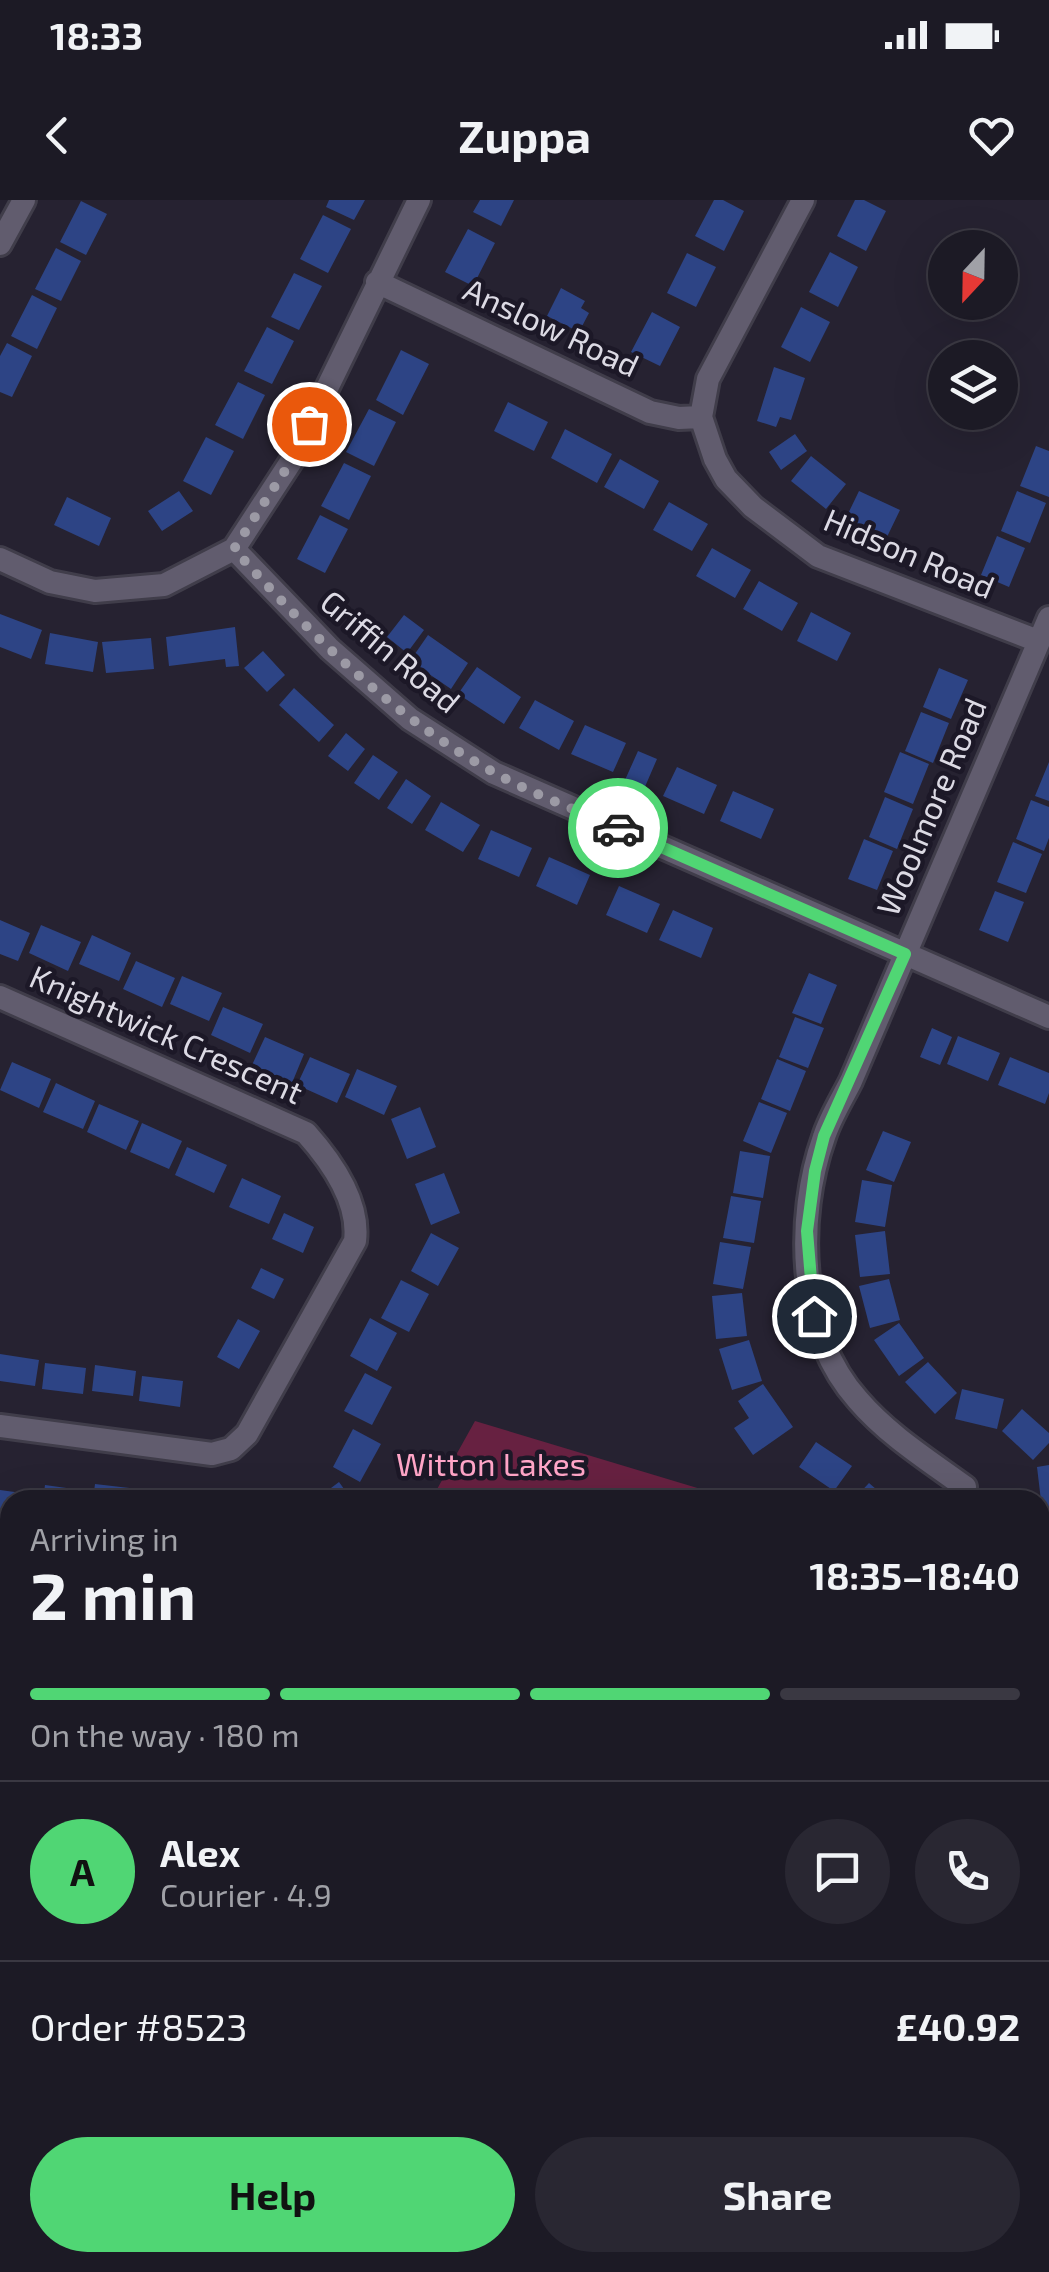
<!DOCTYPE html>
<html lang="en">
<head>
<meta charset="utf-8">
<style>
	body { margin:0; font-family:"Exo 2",sans-serif; background:#292732; color:#f1f3f6; height:100vh; display:flex; flex-direction:column; font-size:38px; white-space:nowrap }
	* { box-sizing:border-box; margin:0 }
	p { font-size:32px; color:#a0a1a7 }
	.icon { flex:none; width:55px; height:55px; fill:none; stroke:currentColor; stroke-width:2; stroke-linecap:round; stroke-linejoin:round }
	.map { position:relative; flex:1; overflow:hidden }
	.side { position:absolute; left:0px; top:1290px; width:1050px; height:782px; display:flex; flex-direction:column; background:#1c1a25; border-radius:30px 30px 0 0; box-shadow:0 10px 40px #0002,0 0 0 2px #3a3842 }
	.side>* { flex:none }
	.needle { width:65px; rotate:202deg }
	.controls { position:absolute; left:928px; top:30px; display:grid; gap:20px }
	.controls a { display:grid; place-items:center; width:90px; height:90px; border-radius:50%; background:#1c1a25; box-shadow:0 10px 40px #0002,0 0 0 2px #3a3842; font-size:50px }
	.pin { position:absolute; display:grid; place-items:center; width:85px; height:85px; color:#fff; margin:-42px; border:5px solid #fff; border-radius:50%; box-shadow:0 2px 10px #0007 }
	.courier { position:absolute; display:grid; place-items:center; width:100px; height:100px; margin:-50px; border:8px solid #50d674; border-radius:50%; background:#fff; color:#222; box-shadow:0 2px 12px #0007 }
	.head em { font-style:normal; font-weight:700 }
	.head div { display:flex; flex-direction:column-reverse }
	.head { display:flex; align-items:center; justify-content:space-between; height:170px; padding:0 30px }
	h1 { font-size:65px; font-weight:700; line-height:75px }
	.bar { display:grid; grid-template-columns:repeat(4,1fr); gap:15px 10px; align-content:center; height:120px; padding:0 30px }
	.bar i { height:12px; border-radius:8px; background:#3a3842 }
	.bar .selected { background:#50d674 }
	.bar p { grid-column:span 4 }
	.line { display:flex; align-items:center; gap:25px; padding:0 30px; border-top:2px solid #3a3842 }
	.line div { flex:1 }
	.round { display:grid; place-items:center; flex:none; width:105px; height:105px; border-radius:52px; background:#292732 }
	.cta { display:flex; gap:20px; margin-top:auto; padding:20px 30px }
	.cta a { flex:1; height:115px; border-radius:60px; background:#50d674; color:#111; font-size:40px; font-weight:700; line-height:115px; text-align:center }
	.cta a+a { background:#292732; color:#f1f3f6 }
	.status { display:flex; justify-content:space-between; align-items:center; height:70px; padding:0 50px; background:#1c1a25; direction:ltr }
	.status svg { height:28px; fill:currentColor }
	header { display:flex; justify-content:space-between; align-items:center; height:130px; padding:0 30px; background:#1c1a25; font-size:45px; font-weight:700 }
	.map>svg:first-child { display:block }
	.green { fill:#672141 }
	.water { fill:#1c4a65; stroke:#56758b; stroke-width:2.5 }
	.lines { fill:none; stroke-linecap:round; stroke-linejoin:round }
	.stream { stroke:#56758b; stroke-width:8 }
	.building { fill:#2d4485 }
	.street-casing { stroke:#403d4a; stroke-width:28 }
	.street { stroke:#615c6e; stroke-width:22 }
	.done { stroke:#9c9aa5; stroke-width:10; stroke-dasharray:0 18 }
	.route { stroke:#50d674; stroke-width:12 }
	.labels { text-anchor:middle; stroke-width:9; stroke-linejoin:round; paint-order:stroke }
	.street-label { font-size:32px; fill:#dcdae4; stroke:#1c1827 }
	.park-label { font-size:32px; fill:#ffa5c7; stroke:#1c1827 }
</style>
</head>
<body>
<div class="status"><b>18:33</b><svg viewBox="0 0 49 12"><path d="M0 12V9h3v3zM5 12V6h3v6zM10 12V3h3v9zM15 12V0h3v12zM26 1h20v11H26zM47 4h2v5h-2z"/></svg></div>
<header><svg class="icon" aria-label="back" viewBox="0 0 24 24"><path d="M15 5l-7 7 7 7"/></svg>Zuppa<svg class="icon" aria-label="heart" viewBox="0 0 24 24"><path d="M12 20l-8-8c-3-5 5-10 8-4 3-6 11-1 8 4z"/></svg></header>
<div class="map">
<svg width="1049" height="2072" viewBox="0 0 1049 2072">
	<rect width="100%" height="100%" fill="#262231"/>
	<path class="green" d="M475,1221L714,1293L727,1300H431Z
		M0,1460L10,1461V2062H1040V1489L1049,1488V2072H0Z"/>
	<path class="water" d="M1049,1622V1827L1040,1815V1625Z
		M1040,1877L1049,1888V2072H587L449,2063L1040,2062Z"/>
	<g class="lines">
		<path class="stream" d="M1040,1841L1049,1835
			M0,1850L10,1852"/>
	</g>
	<path class="building" d="M329,0H365L354,20L326,7Z
		M480,0H514L501,26L473,12Z
		M714,0H723L744,11L724,51L695,36Z
		M855,0H864L886,11L866,51L837,36Z
		M81,1L107,14L86,55L60,42Z
		M323,15L351,29L328,73L300,59Z
		M468,29L495,43L473,86L445,72Z
		M56,48L81,61L61,101L35,89Z
		M830,52L858,67L838,107L809,92Z
		M687,53L716,67L696,107L667,93Z
		M294,73L322,86L299,130L271,117Z
		M561,88L585,101L581,108L589,113L579,132L547,116Z
		M32,95L57,108L37,149L11,136Z
		M801,107L830,122L810,162L781,147Z
		M652,112L680,127L660,166L631,152Z
		M267,127L294,141L272,184L244,171Z
		M7,143L32,156L12,197L0,192V156Z
		M401,150L429,164L403,215L376,200Z
		M774,167L805,178L791,220L780,217L776,227L757,221Z
		M238,182L265,195L243,239L215,225Z
		M508,202L548,222L534,251L494,231Z
		M369,209L396,222L374,266L346,252Z
		M565,229L612,254L597,283L551,258Z
		M795,234L807,251L781,270L769,252Z
		M206,237L234,251L211,295L183,281Z
		M1036,246L1049,251V297L1020,286Z
		M811,256L846,284L826,309L791,281Z
		M620,259L659,281L644,309L604,287Z
		M344,263L371,276L349,320L321,306Z
		M179,291L193,311L162,331L148,311Z
		M859,291L900,310L886,339L845,320Z
		M1017,291L1046,303L1030,343L1001,331Z
		M67,297L111,318L99,346L54,325Z
		M669,302L708,324L692,351L653,330Z
		M320,315L348,329L325,373L297,359Z
		M997,336L1025,348L1009,387L981,375Z
		M712,348L751,370L735,398L696,376Z
		M759,381L798,403L782,431L743,409Z
		M811,412L851,433L837,461L797,441Z
		M0,414L42,430L31,459L0,447Z
		M404,415L424,430L407,453L387,437Z
		M235,427L239,466L226,467L225,459L169,466L166,437Z
		M50,433L98,442L93,472L45,464Z
		M428,435L468,463L451,489L410,461Z
		M151,438L154,469L106,473L102,442Z
		M263,451L285,475L267,492L244,468Z
		M477,467L521,497L504,524L458,494Z
		M939,468L968,480L951,519L923,507Z
		M294,488L334,525L319,542L279,505Z
		M535,500L574,521L559,550L519,528Z
		M921,512L949,523L933,563L905,551Z
		M585,525L626,543L613,572L571,554Z
		M346,533L365,549L348,571L328,556Z
		M638,551L657,559L644,589L625,580Z
		M900,552L929,564L913,604L884,592Z
		M373,555L398,572L379,600L354,583Z
		M1049,562V601L1035,596Z
		M677,567L717,585L704,614L663,596Z
		M406,579L431,596L412,624L387,608Z
		M733,591L774,609L761,639L720,621Z
		M885,597L913,609L897,649L869,637Z
		M1031,600L1049,607V638L1044,651L1016,639Z
		M441,602L480,625L463,652L425,630Z
		M491,630L532,648L519,677L478,659Z
		M864,639L893,651L877,690L848,679Z
		M1013,642L1042,654L1026,693L997,682Z
		M549,657L590,675L577,705L536,686Z
		M619,686L660,704L647,733L606,715Z
		M995,691L1024,702L1008,742L979,730Z
		M673,710L713,728L701,758L659,740Z
		M0,720L30,733L18,761L0,754Z
		M41,725L81,742L68,771L29,753Z
		M92,735L131,753L119,781L79,764Z
		M136,761L175,778L162,807L123,789Z
		M809,773L837,785L821,824L792,813Z
		M182,776L222,793L209,821L170,804Z
		M223,807L263,824L250,853L211,835Z
		M795,817L824,828L808,868L779,857Z
		M932,828L952,837L940,865L920,857Z
		M958,836L1000,853L988,881L947,864Z
		M265,837L304,854L292,883L252,865Z
		M310,857L350,874L337,903L297,885Z
		M1010,857L1049,873V893L1045,904L998,885Z
		M777,859L806,871L790,911L761,899Z
		M12,862L51,879L39,908L0,890Z
		M357,869L397,886L384,915L345,897Z
		M56,883L95,901L83,929L43,912Z
		M759,902L787,913L771,953L743,941Z
		M99,904L139,921L126,950L87,932Z
		M420,907L436,947L407,959L391,919Z
		M142,923L182,941L169,969L130,952Z
		M883,931L911,942L894,982L866,970Z
		M187,947L227,965L214,993L175,975Z
		M740,951L770,956L763,998L733,993Z
		M444,973L460,1013L431,1025L415,984Z
		M242,978L281,996L269,1024L229,1007Z
		M862,980L892,985L885,1027L855,1022Z
		M731,996L761,1001L754,1043L723,1038Z
		M284,1013L314,1027L303,1053L272,1039Z
		M885,1031L890,1074L860,1077L855,1035Z
		M431,1033L459,1048L438,1086L411,1071Z
		M720,1042L751,1047L743,1089L713,1084Z
		M261,1068L284,1079L274,1099L251,1088Z
		M889,1079L900,1120L870,1128L859,1086Z
		M401,1080L429,1094L409,1132L381,1118Z
		M742,1093L747,1136L716,1139L712,1096Z
		M370,1118L397,1133L377,1171L350,1156Z
		M238,1119L260,1131L239,1169L217,1157Z
		M899,1123L924,1158L899,1176L874,1140Z
		M749,1140L762,1181L732,1190L719,1149Z
		M0,1154L39,1160L35,1186L0,1181Z
		M928,1162L957,1193L935,1214L905,1182Z
		M45,1163L86,1168L83,1194L42,1189Z
		M95,1165L136,1171L133,1196L92,1191Z
		M365,1173L392,1187L372,1225L344,1211Z
		M142,1176L183,1181L180,1207L139,1201Z
		M763,1184L793,1227L753,1255L734,1228L749,1218L738,1201Z
		M962,1189L1004,1199L997,1229L955,1219Z
		M1022,1209L1049,1233V1243L1033,1260L1002,1231Z
		M353,1229L381,1244L360,1282L333,1267Z
		M816,1242L852,1266L834,1291L799,1267Z
		M1049,1265V1308L1042,1309L1037,1267Z
		M339,1282L352,1300H315Z
		M869,1283L884,1296L888,1300H853Z
		M95,1284L138,1289L137,1300H93Z
		M45,1285L88,1291L87,1300H43Z
		M145,1289L188,1295V1300H144Z
		M0,1290L37,1295V1300H10V1320L0,1319Z"/>
	<g class="lines">
		<defs>
			<path id="street" d="M803,0L708,179L701,217L715,259L726,279L753,307L818,356L1038,441
				M0,44L24,0
				M377,82L650,212L679,218L701,217
				M234,349L330,449L410,519L494,573L1049,817
				M0,359L50,382L95,391L164,385L234,349L292,260L419,0
				M0,797L306,933C331,961 360,1001 355,1041L247,1234L231,1249L212,1254L0,1226
				M965,1287C928,1260 888,1235 858,1200C798,1133 795,1018 824,937C830,918 842,899 851,881L1049,418"/>
		</defs>
		<use href="#street" class="street-casing"/>
		<use href="#street" class="street"/>
	</g>
	<g class="lines">
		<path class="done" d="M309,224L292,260L234,349C310,434 393,517 493,572C532,594 577,610 618,628"/>
		<path class="route" d="M618,628L905,754L824,936L815,971L807,1031L814,1116"/>
	</g>
	<g class="labels">
		<g class="street-label">
			<text transform="translate(551 128) rotate(25)" y="11">Anslow Road</text>
			<text transform="translate(909 354) rotate(23)" y="11">Hidson Road</text>
			<text transform="translate(390 452) rotate(40)" y="11">Griffin Road</text>
			<text transform="translate(932 607) rotate(-67)" y="11">Woolmore Road</text>
			<text transform="translate(166 835) rotate(24)" y="11">Knightwick Crescent</text>
		</g>
		<g class="park-label">
			<text x="491" y="1276">Witton Lakes</text>
		</g>
	</g>
</svg>
<div class="controls">
<a><svg class="needle" viewBox="-14 -14 28 28"><path d="M0-13l5 13h-10z" fill="#e53935"/><path d="M0 13l5-13h-10z" fill="#a0a1a7"/></svg></a>
<a><svg class="icon" aria-label="layers" viewBox="0 0 24 24"><path d="M12 4l9 5-9 5-9-5zM3 14l9 5 9-5"/></svg></a>
</div>
<div class="pin" style="left:309px;top:224px;background:#ea580c"><svg class="icon" aria-label="bag" viewBox="0 0 24 24"><path d="M5 8h14l-1 12H6zM9 8a3 3 0 0 1 6 0"/></svg></div>
<div class="pin" style="left:814px;top:1116px;background:#1f2937"><svg class="icon" aria-label="home" viewBox="0 0 24 24"><path d="M3 11l9-7 9 7M6 9v11h12V9"/></svg></div>
<div class="courier" style="left:618px;top:628px"><svg class="icon" aria-label="car" viewBox="0 0 24 24"><path d="M5 17H2v-5l4-1 3-4h7l3 4 3 1v5h-3M9 17h6M6 11h13"/><circle cx="7" cy="17" r="2"/><circle cx="17" cy="17" r="2"/></svg></div>
<section class="side">
<div class="head"><div><h1>2 min</h1><p>Arriving in</p></div><em>18:35–18:40</em></div>
<div class="bar"><i class="selected"></i><i class="selected"></i><i class="selected"></i><i></i><p>On the way · 180 m</p></div>
<div class="line" style="height:180px"><b class="round" style="background:#50d674;color:#111">A</b><div><b>Alex</b><p>Courier · 4.9</p></div><a class="round"><svg class="icon" aria-label="chat" viewBox="0 0 24 24"><path d="M4 5h16v11H9l-5 4z"/></svg></a><a class="round"><svg class="icon" aria-label="phone" viewBox="0 0 24 24"><path d="M5 4h4l2 5-3 2q2 4 5 5l2-3 5 2v4C11 20 4 13 5 4z"/></svg></a></div>
<div class="line" style="height:130px"><div>Order #8523</div><b>£40.92</b></div>
<div class="cta"><a>Help</a><a>Share</a></div>
</section>
</div>
</body>
</html>
